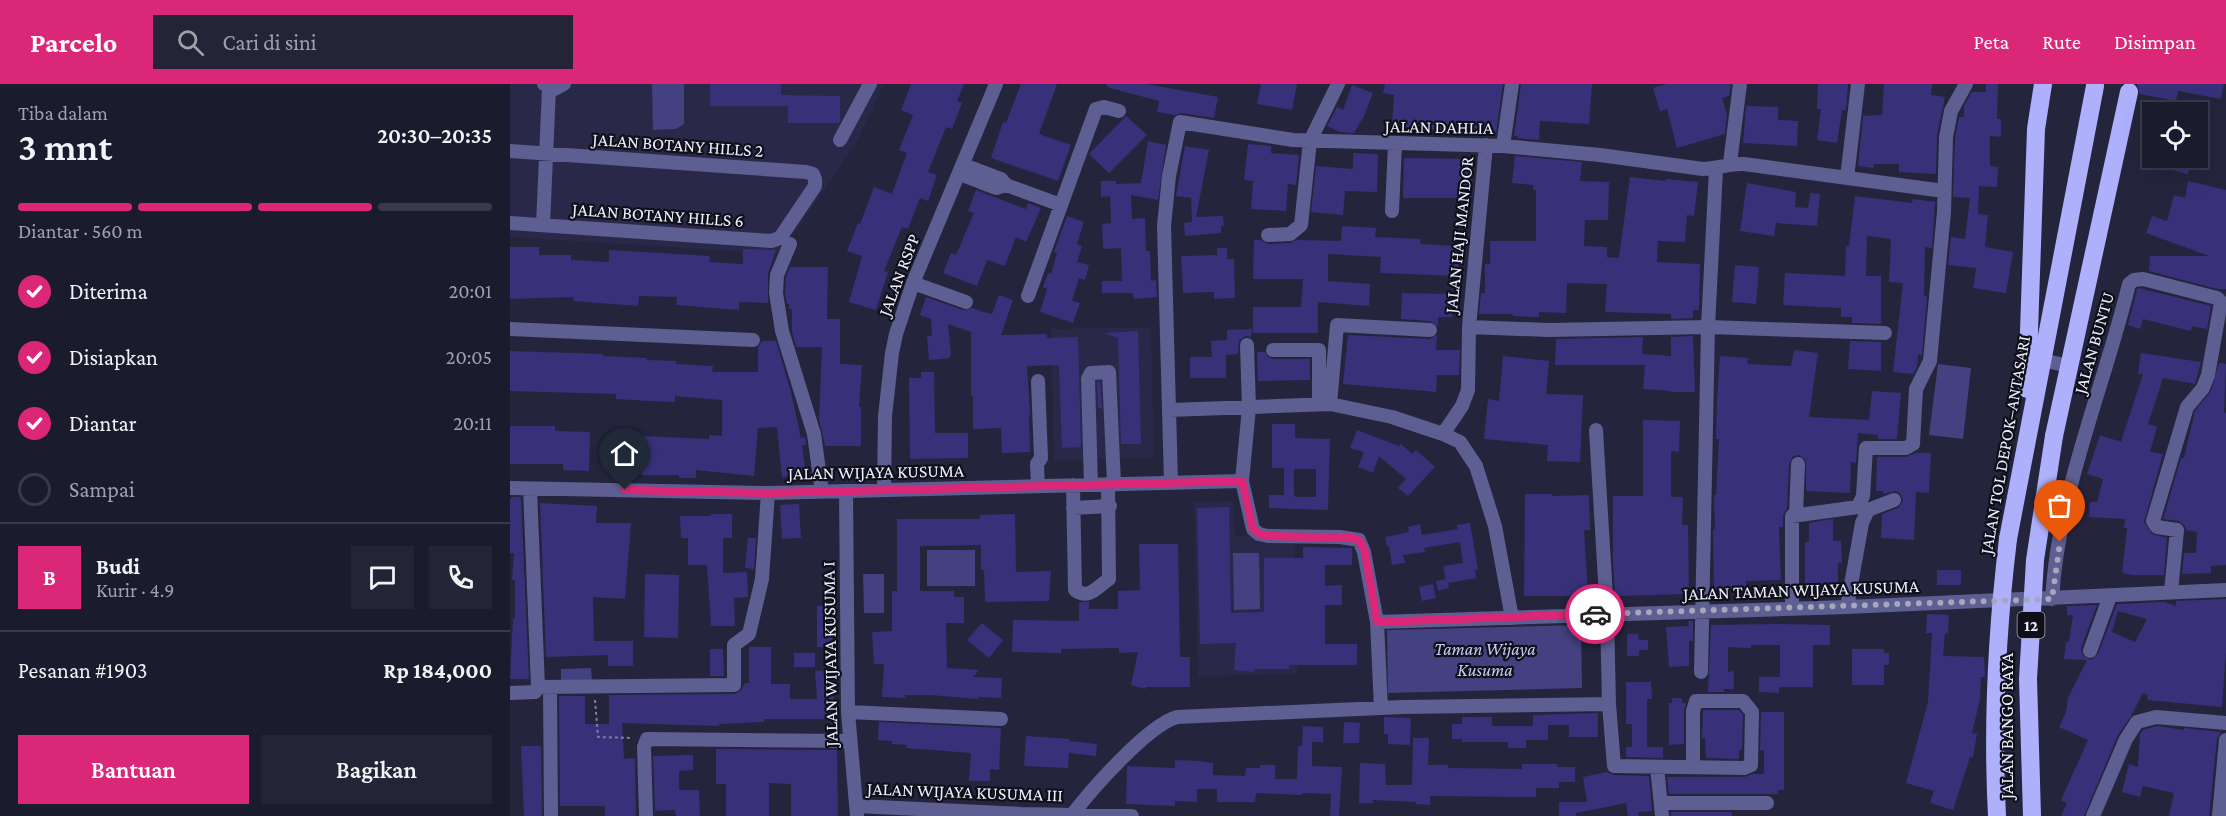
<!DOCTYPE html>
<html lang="id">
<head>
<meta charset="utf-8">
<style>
	body { margin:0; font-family:"Crimson Pro",serif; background:#242436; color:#f1f3f6; height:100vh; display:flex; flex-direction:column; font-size:22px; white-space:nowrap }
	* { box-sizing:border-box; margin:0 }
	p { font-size:20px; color:#a0a1aa }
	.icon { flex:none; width:33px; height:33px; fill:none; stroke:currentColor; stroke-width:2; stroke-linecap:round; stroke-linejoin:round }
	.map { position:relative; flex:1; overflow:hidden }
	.panel { display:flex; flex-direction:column; background:#1b1b2e; width:510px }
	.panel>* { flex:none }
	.tools { position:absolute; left:1632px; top:18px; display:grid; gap:12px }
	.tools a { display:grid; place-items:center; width:66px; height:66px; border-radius:0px; background:#1b1b2e; box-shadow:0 6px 24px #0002,0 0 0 2px #39394a; font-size:30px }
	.pin { position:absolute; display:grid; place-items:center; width:51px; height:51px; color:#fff; margin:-62px -26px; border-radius:50% 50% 50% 0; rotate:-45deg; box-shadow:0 0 6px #0007 }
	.pin .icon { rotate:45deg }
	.courier { position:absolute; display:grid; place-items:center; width:60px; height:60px; margin:-30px; border:4px solid #db2777; border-radius:50%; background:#fff; color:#222; box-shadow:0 2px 8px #0007 }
	.summary em { font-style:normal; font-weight:600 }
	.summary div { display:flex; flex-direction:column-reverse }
	.summary { display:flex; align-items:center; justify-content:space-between; height:102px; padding:0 18px }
	h1 { font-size:39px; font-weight:600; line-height:45px }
	.bar { display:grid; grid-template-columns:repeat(4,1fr); gap:9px 6px; align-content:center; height:72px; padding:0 18px }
	.bar i { height:8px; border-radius:4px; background:#39394a }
	.bar .on { background:#db2777 }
	.bar p { grid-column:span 4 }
	.line { display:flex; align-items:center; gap:15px; padding:0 18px; border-top:2px solid #39394a }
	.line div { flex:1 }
	.round { display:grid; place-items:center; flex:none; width:63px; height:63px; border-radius:0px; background:#242436 }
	ol { padding:0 18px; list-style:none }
	li { display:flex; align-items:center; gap:18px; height:66px }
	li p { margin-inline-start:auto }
	li .icon { padding:6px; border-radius:50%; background:#db2777; color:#fff; stroke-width:4 }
	li:last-child { color:#a0a1aa }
	li i { width:33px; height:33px; border:3px solid #39394a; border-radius:50% }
	.primary-button { display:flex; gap:12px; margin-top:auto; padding:12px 18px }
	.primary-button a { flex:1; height:69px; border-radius:0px; background:#db2777; color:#fff; font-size:24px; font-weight:600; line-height:69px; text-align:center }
	.primary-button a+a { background:#242436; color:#f1f3f6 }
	header { display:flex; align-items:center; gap:36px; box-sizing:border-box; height:84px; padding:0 30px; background:#db2777; color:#fff }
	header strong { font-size:28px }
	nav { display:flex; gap:33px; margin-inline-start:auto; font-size:21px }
	.search { width:420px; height:54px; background:#242436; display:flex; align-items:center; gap:15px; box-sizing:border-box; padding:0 21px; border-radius:0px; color:#a0a1aa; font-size:22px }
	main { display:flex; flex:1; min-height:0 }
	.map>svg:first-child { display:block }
	.built { fill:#292848 }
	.green { fill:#43417f }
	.building { fill:#38317a; fill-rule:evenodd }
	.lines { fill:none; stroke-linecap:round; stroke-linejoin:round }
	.path { stroke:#7f8095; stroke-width:2; stroke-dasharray:3 3; stroke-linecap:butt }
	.minor { stroke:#5d5e91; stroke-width:14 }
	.highway { stroke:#aeb0fc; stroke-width:18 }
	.highway-bridge { stroke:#aeb0fc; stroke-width:18 }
	.done { stroke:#a7a7bb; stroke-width:6; stroke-dasharray:0 10.8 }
	.route { stroke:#db2777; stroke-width:8 }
	.labels { text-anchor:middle; stroke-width:4.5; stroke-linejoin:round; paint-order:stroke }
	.shield { fill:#0f0f1a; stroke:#aaabba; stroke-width:1.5 }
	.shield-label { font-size:16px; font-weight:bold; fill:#edeeff }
	.street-label { font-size:18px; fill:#edeeff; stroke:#0f0f1a }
	.park-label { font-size:18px; font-style:italic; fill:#c9cbf7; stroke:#0f0f1a }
</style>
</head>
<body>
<header>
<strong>Parcelo</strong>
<div class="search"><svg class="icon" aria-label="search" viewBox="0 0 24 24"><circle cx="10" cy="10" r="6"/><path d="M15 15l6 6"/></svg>Cari di sini</div>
<nav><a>Peta</a><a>Rute</a><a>Disimpan</a></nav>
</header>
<main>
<section class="panel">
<div class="summary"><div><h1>3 mnt</h1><p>Tiba dalam</p></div><em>20:30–20:35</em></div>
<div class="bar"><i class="on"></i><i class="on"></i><i class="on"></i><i></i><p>Diantar · 560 m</p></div>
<ol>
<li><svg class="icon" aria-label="check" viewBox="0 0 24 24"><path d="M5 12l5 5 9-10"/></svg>Diterima<p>20:01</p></li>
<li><svg class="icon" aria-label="check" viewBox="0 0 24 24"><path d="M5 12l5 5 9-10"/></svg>Disiapkan<p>20:05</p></li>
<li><svg class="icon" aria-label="check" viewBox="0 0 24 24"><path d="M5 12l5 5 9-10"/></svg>Diantar<p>20:11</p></li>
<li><i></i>Sampai</li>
</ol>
<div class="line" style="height:108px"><b class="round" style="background:#db2777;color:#fff">B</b><div><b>Budi</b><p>Kurir · 4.9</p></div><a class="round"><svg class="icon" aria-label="chat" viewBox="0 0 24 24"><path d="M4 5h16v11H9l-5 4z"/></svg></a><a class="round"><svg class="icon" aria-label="phone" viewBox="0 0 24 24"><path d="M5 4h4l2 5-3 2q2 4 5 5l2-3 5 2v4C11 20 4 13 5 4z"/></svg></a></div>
<div class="line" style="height:78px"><div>Pesanan #1903</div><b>Rp 184,000</b></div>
<div class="primary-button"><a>Bantuan</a><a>Bagikan</a></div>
</section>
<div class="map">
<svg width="1716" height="732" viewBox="0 0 1716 732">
	<rect width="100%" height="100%" fill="#24243d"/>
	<path class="built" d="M0,0H374L346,60L284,149L272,170L0,153Z
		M641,243L644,374L544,376L541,245Z
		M723,417L725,452L784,451L787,590L688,592L684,418Z"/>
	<path class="green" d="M142,0H174V40L166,45L143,46Z
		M1428,280L1461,284L1453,355L1419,351Z
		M417,466H465V502H417Z
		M723,469H749L750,525L724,526Z
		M353,490H374V529H354Z
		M1071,541L1072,604L878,609L877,546Z
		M81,584L82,598L51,599V585Z"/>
	<path class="building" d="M200,0H271V11L330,12V37L329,39H278V22H200Z
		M401,0H454L447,17L452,19L442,45L436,43L418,88L427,91L418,117L410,114L398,145L392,143L374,187L378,188L366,226L339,218L352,172L337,167L348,139L350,140L364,103L382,110L397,69L389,66L403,31L391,26Z
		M511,0H547L529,50L561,61L548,97L481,74L493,38L496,39Z
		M597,0H636L708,13L704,34L671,29L664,31L647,28L649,17L597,3Z
		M751,0H787L782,26L747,20Z
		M875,0H993L986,50H976V47L953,45V48L882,42L884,11L873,9Z
		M1011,0H1082L1079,40L1030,37L1029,56L1007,54V52H1004Z
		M1157,0H1221L1219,12L1212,14L1217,31L1215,50L1167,64L1157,25L1150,27L1143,4Z
		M1308,0H1338L1336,26H1332L1327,59L1307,56L1311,25H1307Z
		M1374,0H1422L1421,11L1435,13L1427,51L1426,90L1389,88V80H1364L1363,84L1348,82L1353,32L1372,31Z
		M1476,0H1488L1487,35H1491V53L1480,52V82L1488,83L1487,103L1469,102L1468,130L1478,131L1475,163L1503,168L1496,209L1463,204L1466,184L1438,181L1441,153L1455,155L1460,114L1443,113L1445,54L1449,33H1454V22L1462,8H1476Z
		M1627,0H1714L1711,15L1668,7L1666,17L1630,10Z
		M842,1L863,9L854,32L844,49L830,48L817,42L827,23L833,26Z
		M1236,22L1268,23V36L1288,37L1287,62L1233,59Z
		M616,32L637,51L599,89L579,70Z
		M638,57L656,61L648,116L621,111L622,135L635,134L636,167H640L641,197L646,196L647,213L624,215L623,209H592V197H612L611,164L593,165L592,140L601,139L600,112L591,113V97H606V100L631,99Z
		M738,60L761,62V69L789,71L786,101L778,100L776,127L741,125L743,97L734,96Z
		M675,62L699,66L686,133L713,132L714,142H711V149L675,152L674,139L682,138L681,114L666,112Z
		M843,69L868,70L867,108L835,107L833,131L801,128L806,82L843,85Z
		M1005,72L1072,78L1070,97L1099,98L1098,136H1075L1074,162L1097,163V173L1109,174L1120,93L1155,97L1156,95L1188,98L1184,132L1177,131L1175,158L1148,157L1147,178L1190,180L1189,226H1183V234L1161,235V230L1095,228L1097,200L1057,199L1056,229L1029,228V233L1003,232V230H969L971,209H975V180H980V157H1026V106H1023V101L1002,99Z
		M894,74L962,75L961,114H893Z
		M1664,74H1681L1678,90L1662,86Z
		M1678,97L1716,106V205H1707L1639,187L1640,172H1699L1636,149L1642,132L1657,137L1664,111L1675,114Z
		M1237,99L1286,108L1285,123L1298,124L1300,109L1310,110L1307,142L1266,139L1264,152L1230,147Z
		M466,106L516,125L518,119L531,124L516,158L506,153L495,182L477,176L467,202L433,189L441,169L446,171L464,129L458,127Z
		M1345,112L1402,119L1403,115L1425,118L1422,164L1415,163L1414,212H1417L1412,271H1408L1407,283L1403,290L1383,288L1393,199L1379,198L1381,155L1357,152L1356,192H1371V240L1342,239V233H1331V224L1273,221L1275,189L1335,192L1336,162H1339Z
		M557,132L574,138L567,160L572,162L567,178L579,181L575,196L569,194L562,217L570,219L563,239L530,228L537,205L533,203L538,189L541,190L547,169L544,168Z
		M832,142L866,144L865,153L911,155L910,160L950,162L948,192L870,189L871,173L818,170V197L860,200L859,222L808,218V249H743V223H791L793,195H743L744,156H750L758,160L780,159L786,156L831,157Z
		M0,163H29V171H61V176L99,178V166L200,172L199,178L233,180V165L266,166L258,190V219L229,218V226L166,221L167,213L129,212L128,222L63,217L64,213L0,215Z
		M707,164H717V175H724L725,214L704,215V208L673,209L671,172L707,171Z
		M1225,181L1249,183L1246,220L1222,218Z
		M280,183H318L317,235H330V280L352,281L349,323H351V362H315L309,335L312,263H286L282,248V225H279V220H277L275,209L276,193Z
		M1629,204L1701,222L1697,245L1682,242L1681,247L1633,235L1630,245L1618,241L1627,205Z
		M892,209L942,210V233H928V242L920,237L891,235Z
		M489,211L503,216L491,251L537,250V254L568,253L571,363L552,364L549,281L517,282L520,330L519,331L520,368L492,369L491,344L463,345V312H461V248L438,240L441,270L439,274L419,276L417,252H422L421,235L410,231L416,213L453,226L462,224L480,230H482Z
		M742,245L741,253L736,252L729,256L728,270L716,271V294H680V273H702L701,257L717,256V246Z
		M628,247L631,360H611L608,254L594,249Z
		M838,251L920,255L927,251L926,266H950L949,291H927L926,308L833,300Z
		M1183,252L1185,308H1161V307L1133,305L1135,281H1045L1046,255L1133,253L1132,270L1161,272V253Z
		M252,257H266L281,308L291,354L295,353L296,361H292L296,390L272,393L267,343L248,344L244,392L186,386V394H169V391H132V388L107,387L109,351L199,355V351L212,352V316L165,312V318L139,317L106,315V310L0,307V267L93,270V272L137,274L136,276L166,277V280L203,282L202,288H248V263Z
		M1340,257L1371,258V287L1338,285Z
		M1284,266L1308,269L1299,333L1359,336L1362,307L1391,309L1387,355H1368V351L1348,349L1346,379L1341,378L1340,409L1296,407V376L1289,371L1283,372L1279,380L1277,425L1273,431V443H1269L1271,496L1236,497V506L1204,507L1203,446L1205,445L1204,411H1206L1209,355H1206L1207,316L1210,272L1238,274L1237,280L1281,282Z
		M747,268H755L758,273L763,275H800V296L748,297Z
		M1631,269L1691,278L1685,300L1653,294L1638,340L1647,343L1640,368L1653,370L1634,438L1642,450L1657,454L1654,491H1622L1612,489L1617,444H1614L1615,435L1579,433L1580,418H1587L1593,395L1577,390L1590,351L1611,358L1633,290H1628Z
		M993,272L1039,277L1036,310L1073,311L1070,378L1037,377L1038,361L974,355L978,315L989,317Z
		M1709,279L1716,280L1714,329H1716V481L1701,482V489L1672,490L1674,469H1686L1687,448L1676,446L1675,442L1669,437L1653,435L1671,374H1674L1685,327L1701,307Z
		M411,288H424L425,349H458V374L400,375L399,294H411Z
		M590,297L592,324H588L587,298Z
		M1133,336L1170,337L1169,368L1161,367V413H1173L1172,441H1178L1179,510L1105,512L1103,476V412H1133Z
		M762,340H785V354L820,355L818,426L759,424V411H774V384H762ZM784,385H806V413H786L784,411Z
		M0,342H45V347L80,348L79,387L53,386V380H0Z
		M847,346L889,362L891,360L902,370L906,366L925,383L898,412L888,404L896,395L869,372L863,389L848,383L854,368L840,364Z
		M1406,369H1421L1419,409L1406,408L1404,456L1371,454L1372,430L1388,424L1393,417L1390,409L1386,407L1373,410L1374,407H1366L1367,373H1396Z
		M1015,410H1042V412L1079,411L1080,446H1074L1078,512H1014Z
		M3,413H11L19,595H0L3,534H5V496H2L4,469H0V415Z
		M30,419L87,422L86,439H121L115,515L83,513L84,557H123V582H98V571L36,573Z
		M289,420L291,454L272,455L270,421Z
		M719,423L721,529L754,528V474H793V463L842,464V481H815V502L832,501V521H815V560H847V581H779V585H744V588L724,586L726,559L690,560L687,424Z
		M201,430H222V454H213V489L237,488L238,513L224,514L225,542H201L197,481H178V454H171L170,432H201Z
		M505,430L506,488L541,487L539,517L475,518L474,486H471V461L410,462V507H444V513H454V539H436L437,584L469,586L463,593L492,594L491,614L468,613V615L420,611H395V614L372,613L374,580H364L362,548L382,547V507H387V435H470V431Z
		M1323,435V457H1331L1332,479H1328V506L1295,507V458H1299V439Z
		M960,439L968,486H965L966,494L938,499L939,504L928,507L926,497L936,495L933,482L953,479L950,458L914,464L915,468L893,471L895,479L882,481L879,462H877L875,453L899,448L898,443L910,440L912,451L948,445L947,441Z
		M238,454H246L244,485L235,484Z
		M629,460H668L670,573H680V603H636L635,605L621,601L628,568L609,569V564L551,565V569L502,568L503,536L569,537V518H579V525H608V507L630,506Z
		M1427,486H1451V501H1427Z
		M135,490L169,491L168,554L134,553Z
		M923,500L926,514L912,517L909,503Z
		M1716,515V568L1712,623L1637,616L1638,611L1633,609L1621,632L1608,651L1574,732H1551L1557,719L1551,716L1578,656L1549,643L1556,628L1558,614L1577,576L1554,575L1556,558H1559L1563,531H1557V522L1587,521L1571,564L1573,572L1581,576L1588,570L1607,520L1654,518L1666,522V517ZM1608,527L1637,535L1625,558L1602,548Z
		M307,522H322V563H307Z
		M1417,530L1439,531L1438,550L1435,549L1433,572L1474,573L1475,593H1471L1470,615L1462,649L1467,650L1463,673H1460L1443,726L1420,719L1424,707L1396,699L1418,618L1422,549H1416Z
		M1178,537H1183V557H1179V582L1159,583L1156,543L1179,542Z
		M472,539L493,556L479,574L457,556Z
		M1268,540L1320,541V561H1303V603H1269V609L1249,608V593H1270V561H1241V564L1218,563V588L1224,587V605H1214V608H1198L1201,541Z
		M1117,550H1128L1129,556H1138V566H1129V572H1117Z
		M239,563H261V600H280V615H307L305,587L322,586L325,635H254V638L209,640V642L112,639L114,675L125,674L126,732H95V722H50L49,612H75V640H99V611L225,610L231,606L235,599H239Z
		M200,565H213L214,592H200Z
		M1342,565H1374V569H1379V581H1374V601H1342Z
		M284,569H305V583H284Z
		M1116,598H1141L1142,615H1137V663H1153V674L1116,673V663H1122V640H1116Z
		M1162,614H1172V619H1176L1174,627V660L1159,661V619H1162Z
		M1193,626H1229L1233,631L1232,666H1229V675L1196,674L1195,654H1192Z
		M1251,628H1274V706H1268V710H1159L1157,693H1234L1243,690H1254V666H1250Z
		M1088,629V653H1059V641H1038V656H1016V664H998V658H952V655H942V640H952V633H982V642H1023V631Z
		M874,633L901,634L900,661L878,660V650H874Z
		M369,638L491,644L489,686L480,685V697H459L461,669L396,664L397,661L382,660V657L368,656Z
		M834,638L850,639L849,659H833Z
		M793,642L813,643V658H802V682L832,683L829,732H820L821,710L792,709V711L746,709L745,718H707V705H687V718L665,717V722L616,720L617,682L665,684V676L688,677L703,679V691L735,692L736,684H750V681H765V695H787L788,662H792Z
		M1647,642L1674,646V644L1711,648L1707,655L1699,732H1659L1664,709L1633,702L1630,713L1612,708L1619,680L1628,683L1630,650L1633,646Z
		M516,652L560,655V657L587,660L586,672L559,669L558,684L514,682Z
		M903,654H919L918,681H938V684L1012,685V680H1047V683H1065V698H1049V704H1026V713L920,712V721L906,720V718L863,716V719H849L850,679L875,680L876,701H902Z
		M11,662H31L32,732H14Z
		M206,665L327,666L328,732H281V700L259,699V732H216V700H206Z
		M183,671V686L169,687V706H189L190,732H166L165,726L145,727L143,672Z
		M1097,688L1104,691L1139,692L1142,727L1128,728L1129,732H1118L1116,719L1066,729V732H1049V718H1077L1073,693Z
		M1161,728H1221L1222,732H1161Z"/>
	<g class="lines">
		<path class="path" d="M85,616L88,653L123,654"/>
		<path class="minor" d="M34,0L45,5L54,0
			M330,56L360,0
			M993,62L1002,0
			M0,67L296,88L303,90L305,95V102L270,154L261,157L0,139
			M1220,79L1230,0
			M454,81L491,95L496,101L551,121L518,212
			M450,90L486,104L496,101
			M1337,94L1348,0
			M551,121L586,25L594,23L609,27
			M882,127L885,60
			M33,141L39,4
			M758,151L780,150L791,141L800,57L828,0
			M280,160L267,191L266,209L272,247L304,350L312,408
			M403,199L456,218
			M959,243L1039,246L1198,243L1375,249
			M0,245L243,256
			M737,261L739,324L732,397L743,445L749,450L758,452L830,453L849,456L854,468L867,538L871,624
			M763,266H809V320
			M1532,276L1559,282
			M528,297L531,374L527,380L528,402
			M820,320L827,241L920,246
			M660,326L820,320L882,333L933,350L950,358L966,382L985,442L1002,534
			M1086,346L1097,530L1099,620L1104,682L1234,684L1241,681L1242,628L1233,617H1186L1183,627V682
			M933,350L952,322L958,306L959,243L976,61
			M661,399L654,142L659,92L670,38L783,56L993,62L1090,71L1193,85C1207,85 1220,79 1234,80L1434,107
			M563,401L565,506C579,516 586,504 599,495L598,400
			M581,401L578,295L581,289L599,288L604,400
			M0,404L258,409L732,397
			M20,405L28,603
			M374,406L375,332L382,269L386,250L403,199L486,0
			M336,407L338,628L347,732
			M563,424L600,422
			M1286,430L1288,380
			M1542,515C1548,408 1594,303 1619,200L1624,196L1633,195L1707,214L1711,218L1698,291L1693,304L1677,323L1643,437L1647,443L1667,446L1661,508
			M1337,523L1352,439L1358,426L1384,416
			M1282,524V432L1348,423L1353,412L1356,364H1396L1403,360L1406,305L1420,277L1434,128L1436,53L1441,27L1456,0
			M867,538L1337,523L1716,506
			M1580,567L1600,512
			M1191,588L1198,243L1206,85
			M40,603L41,732
			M0,609L25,608L28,603L224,601V561L239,550L252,495L258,409
			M338,628L491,635
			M1147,683L1152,732
			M1151,719H1257
			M346,722L511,730L622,732
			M562,731C581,706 638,641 667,633L893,623L1099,620
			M136,732L134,663L137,655L339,657
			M1583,732L1616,655L1627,638L1646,633L1716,639
			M1709,732L1716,656"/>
		<path class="highway" d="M1517,305L1526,45L1533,0
			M1544,352L1619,8
			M1498,455L1585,2"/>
		<path class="highway-bridge" d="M1487,732C1482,639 1487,547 1498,455
			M1522,732L1518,595L1525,476L1544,352"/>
	</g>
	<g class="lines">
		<path class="done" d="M1085,530L1542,515L1550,458"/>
		<path class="route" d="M115,406L258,409L732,397L743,445L749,450L758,452L841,454L849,456L855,468L867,538L1085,530"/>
	</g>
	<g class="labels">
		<rect class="shield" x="1507.5" y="528" width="27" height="26" rx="4.5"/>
		<g class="shield-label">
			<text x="1521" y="547">12</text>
		</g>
		<g class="street-label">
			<text transform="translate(929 43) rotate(1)" y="6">JALAN DAHLIA</text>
			<text transform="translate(168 61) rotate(4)" y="6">JALAN BOTANY HILLS 2</text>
			<text transform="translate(148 131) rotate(4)" y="6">JALAN BOTANY HILLS 6</text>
			<text transform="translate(949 151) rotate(-84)" y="6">JALAN HAJI MANDOR</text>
			<text transform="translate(389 191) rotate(-69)" y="6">JALAN RSPP</text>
			<text transform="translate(1584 259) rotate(-74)" y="6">JALAN BUNTU</text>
			<text transform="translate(1495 361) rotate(-80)" y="6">JALAN TOL DEPOK–ANTASARI</text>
			<text transform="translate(366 388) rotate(-1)" y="6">JALAN WIJAYA KUSUMA</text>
			<text transform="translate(1291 506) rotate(-2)" y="6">JALAN TAMAN WIJAYA KUSUMA</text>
			<text transform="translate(320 570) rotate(-91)" y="6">JALAN WIJAYA KUSUMA I</text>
			<text transform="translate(1497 642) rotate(-90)" y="6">JALAN BANGO RAYA</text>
			<text transform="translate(455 708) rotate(2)" y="6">JALAN WIJAYA KUSUMA III</text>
		</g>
		<g class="park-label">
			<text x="975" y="571">Taman Wijaya<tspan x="975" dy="21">Kusuma</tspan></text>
		</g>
	</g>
</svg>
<div class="tools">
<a><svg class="icon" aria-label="locate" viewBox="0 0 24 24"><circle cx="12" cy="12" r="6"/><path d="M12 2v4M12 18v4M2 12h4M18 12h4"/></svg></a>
</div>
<div class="pin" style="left:1550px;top:458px;background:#ea580c"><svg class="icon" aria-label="bag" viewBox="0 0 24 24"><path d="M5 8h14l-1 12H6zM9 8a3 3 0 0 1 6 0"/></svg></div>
<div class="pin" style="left:115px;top:406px;background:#1f2937"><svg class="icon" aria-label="home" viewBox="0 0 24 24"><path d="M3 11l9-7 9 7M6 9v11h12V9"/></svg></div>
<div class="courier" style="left:1085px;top:530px"><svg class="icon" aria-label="car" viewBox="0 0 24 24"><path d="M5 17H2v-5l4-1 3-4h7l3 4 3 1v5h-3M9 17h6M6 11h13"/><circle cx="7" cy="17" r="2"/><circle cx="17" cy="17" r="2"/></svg></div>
</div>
</main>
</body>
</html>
